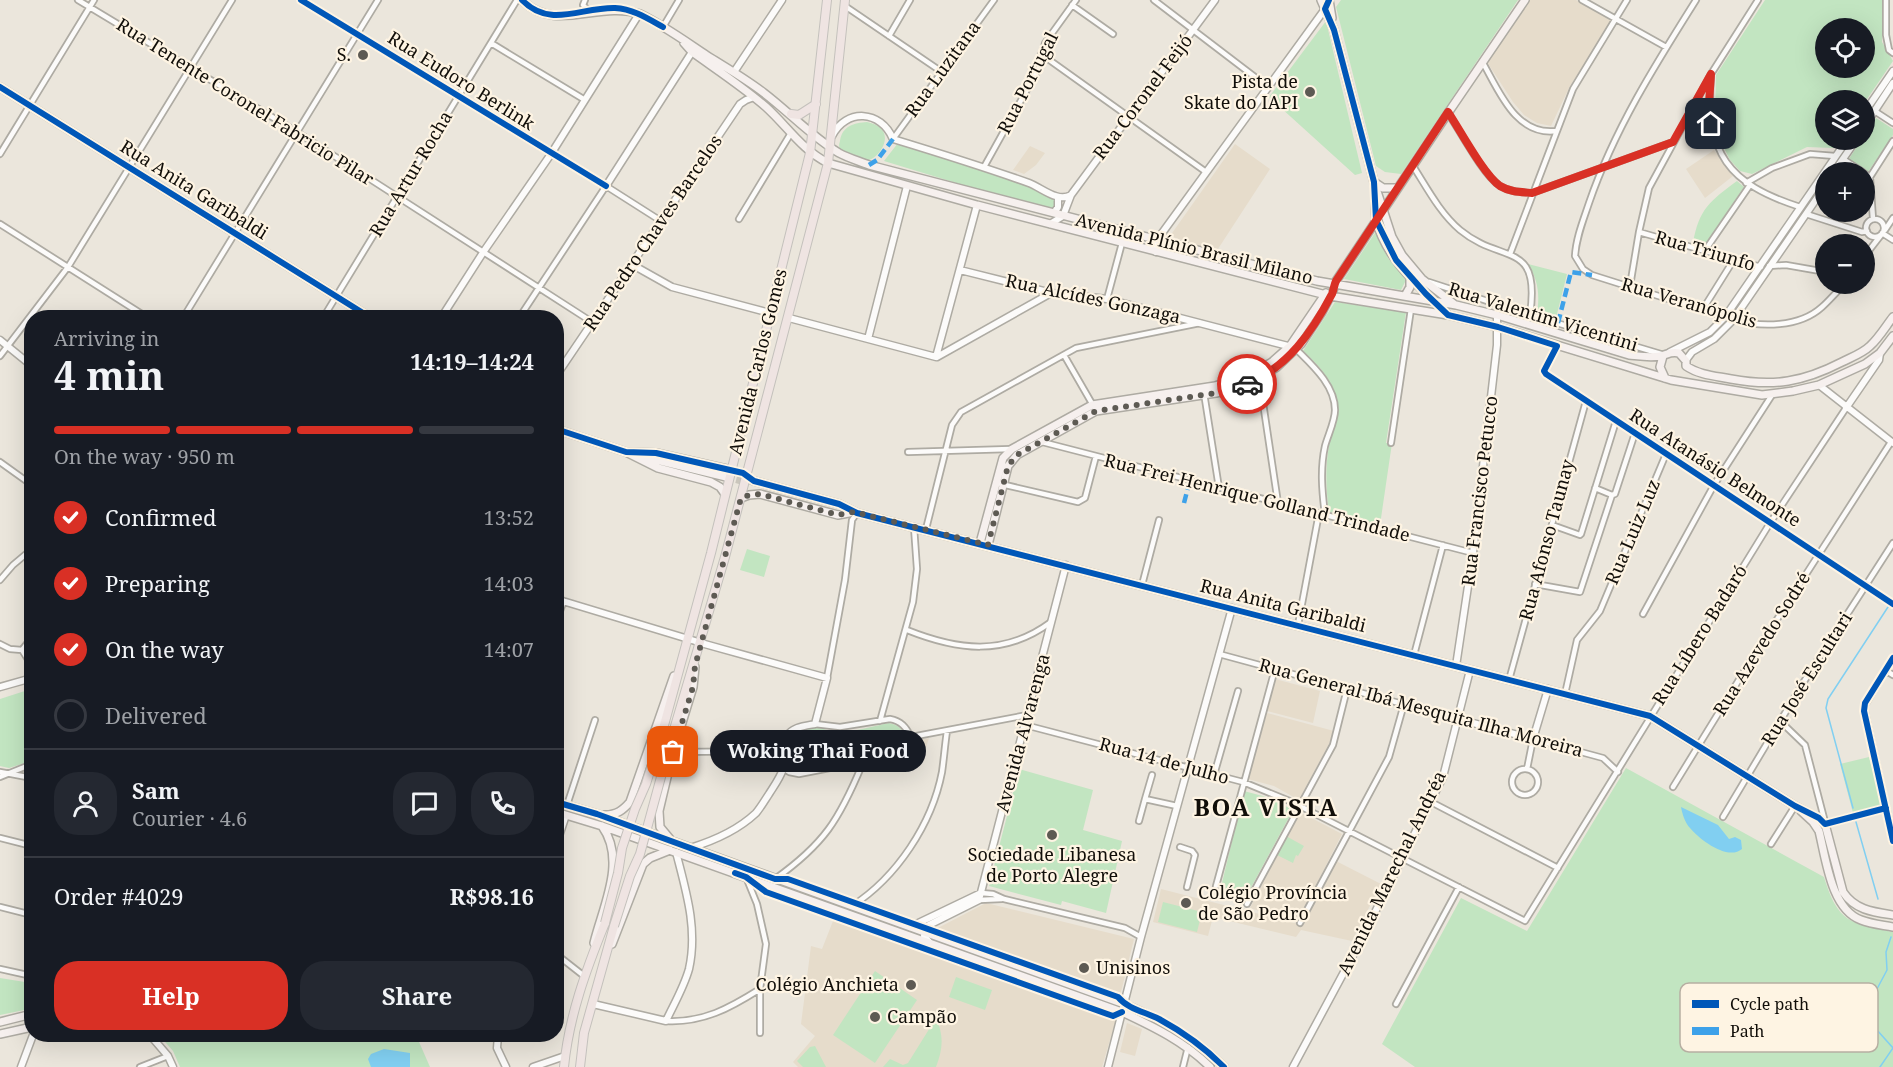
<!DOCTYPE html>
<html lang="en">
<head>
<meta charset="utf-8">
<style>
	body { margin:0; font-family:"Noto Serif",serif; background:#242831; color:#f1f3f6; height:100vh; display:flex; flex-direction:column; font-size:22px; white-space:nowrap }
	* { box-sizing:border-box; margin:0 }
	p { font-size:20px; color:#9ea1a6 }
	.icon { flex:none; width:33px; height:33px; fill:none; stroke:currentColor; stroke-width:2; stroke-linecap:round; stroke-linejoin:round }
	.map { position:relative; flex:1; overflow:hidden }
	.sheet { position:absolute; left:24px; top:310px; width:540px; height:732px; display:flex; flex-direction:column; background:#171b24; border-radius:24px; box-shadow:0 6px 24px #0002 }
	.sheet>* { flex:none }
	.buttons { position:absolute; left:1815px; top:18px; display:grid; gap:12px }
	.buttons a { display:grid; place-items:center; width:60px; height:60px; border-radius:50%; background:#171b24; box-shadow:0 6px 24px #0002; font-size:30px }
	.pin { position:absolute; display:grid; place-items:center; width:51px; height:51px; color:#fff; margin:-26px; border-radius:12px; box-shadow:0 3px 9px #0006 }
	.courier { position:absolute; display:grid; place-items:center; width:60px; height:60px; margin:-30px; border:4px solid #d93025; border-radius:50%; background:#fff; color:#222; box-shadow:0 2px 8px #0007 }
	.bubble { position:absolute; height:42px; border-radius:21px; background:#171b24; box-shadow:0 6px 24px #0002; font-size:20px; font-weight:700; line-height:42px; text-align:center }
	.headline em { font-style:normal; font-weight:700 }
	.headline div { display:flex; flex-direction:column-reverse }
	.headline { display:flex; align-items:center; justify-content:space-between; height:102px; padding:0 30px }
	h1 { font-size:39px; font-weight:700; line-height:45px }
	.bar { display:grid; grid-template-columns:repeat(4,1fr); gap:9px 6px; align-content:center; height:72px; padding:0 30px }
	.bar i { height:8px; border-radius:4px; background:#363941 }
	.bar .active { background:#d93025 }
	.bar p { grid-column:span 4 }
	.line { display:flex; align-items:center; gap:15px; padding:0 30px; border-top:2px solid #363941 }
	.line div { flex:1 }
	.round { display:grid; place-items:center; flex:none; width:63px; height:63px; border-radius:24px; background:#242831 }
	ol { padding:0 30px; list-style:none }
	li { display:flex; align-items:center; gap:18px; height:66px }
	li p { margin-inline-start:auto }
	li .icon { padding:6px; border-radius:50%; background:#d93025; color:#fff; stroke-width:4 }
	li:last-child { color:#9ea1a6 }
	li i { width:33px; height:33px; border:3px solid #363941; border-radius:50% }
	.button { display:flex; gap:12px; margin-top:auto; padding:12px 30px }
	.button a { flex:1; height:69px; border-radius:24px; background:#d93025; color:#fff; font-size:24px; font-weight:700; line-height:69px; text-align:center }
	.button a+a { background:#242831; color:#f1f3f6 }
	.map>svg:first-child { display:block }
	.built { fill:#e6dccb }
	.green { fill:#c2e5c1; fill-rule:evenodd }
	.water { fill:#81cff1 }
	.lines { fill:none; stroke-linecap:round; stroke-linejoin:round }
	.stream { stroke:#81cff1; stroke-width:1.5 }
	.secondary-tunnel { stroke:#cac6bc; stroke-width:7; stroke-dasharray:7 3.5; stroke-linecap:butt }
	.minor-casing { stroke:#aeaba3; stroke-width:8 }
	.tertiary-casing { stroke:#aeaba3; stroke-width:9 }
	.secondary-casing { stroke:#aeaba3; stroke-width:10 }
	.primary-casing { stroke:#c4c1bc; stroke-width:10 }
	.minor { stroke:#fcfbfa; stroke-width:4.5 }
	.tertiary { stroke:#fcfbfa; stroke-width:6 }
	.secondary { stroke:#f6f0ee; stroke-width:7 }
	.primary { stroke:#efe4e2; stroke-width:8 }
	.primary-bridge-casing { stroke:#c4c1bc; stroke-width:10; stroke-linecap:butt }
	.primary-bridge { stroke:#efe4e2; stroke-width:8 }
	.quiet { stroke:#3da1e9; stroke-width:4.5; stroke-dasharray:9 4.5; stroke-linecap:butt }
	.cycleway-casing { stroke:#fef4e3; stroke-width:10 }
	.cycleway { stroke:#0057b8; stroke-width:6 }
	.done { stroke:#5d5a53; stroke-width:6; stroke-dasharray:0 10.8 }
	.route { stroke:#d93025; stroke-width:8 }
	.poi-dot { fill:#5d5a53; stroke:#fef4e3; stroke-width:2 }
	.labels { text-anchor:middle; stroke-width:4.5; stroke-linejoin:round; paint-order:stroke }
	.poi-label { font-size:18px; fill:#110e09; stroke:#fef4e3; text-anchor:end }
	.street-label { font-size:18px; fill:#110e09; stroke:#fef4e3 }
	.district-label { font-size:24px; font-weight:bold; letter-spacing:1.5px; fill:#110e09; stroke:#fef4e3 }
	.key { fill:#fef4e3; stroke:#b7afa2; stroke-width:1.5 }
	.key-label { font-size:16px; fill:#110e09 }
</style>
</head>
<body>
<div class="map">
<svg width="1893" height="1067" viewBox="0 0 1893 1067">
	<rect width="100%" height="100%" fill="#ebe6dc"/>
	<path class="built" d="M1528,0H1576L1612,21L1570,86L1551,126L1537,123L1524,115L1513,102L1487,62Z
		M1235,144L1270,169L1216,252L1170,236Z
		M1030,146L1045,153L1036,165L1024,174L1013,170Z
		M1714,150L1733,176L1705,198L1686,169Z
		M1275,679L1320,691L1313,723L1267,711Z
		M1267,713L1334,731L1329,744L1299,800L1274,786L1248,779Z
		M929,738L920,766L904,763L915,740Z
		M1300,812L1342,834L1297,923L1250,908Z
		M1336,861L1381,884L1352,941L1301,930L1296,937L1213,917L1208,936L1153,922L1161,889L1303,925Z
		M986,903L1134,939L1120,996L934,930Z
		M833,921L1116,1020L1102,1067H798L793,1062L815,1036L801,1024L811,946L822,949Z
		M1127,1023L1142,1029L1135,1056L1120,1052Z"/>
	<path class="green" d="M1341,0H1518L1401,174L1385,172L1376,166L1336,7Z
		M1765,0H1883L1882,42L1893,61L1865,102L1864,100H1826V140H1839L1833,148L1807,147L1752,174L1740,171L1730,160L1723,146L1715,113L1716,75ZM1826,28H1864V68H1826Z
		M1326,21L1362,173L1355,175L1269,97Z
		M1876,118L1893,129V135L1868,172L1849,159L1861,140H1864L1865,135Z
		M867,122C901,129 878,160 868,160C864,160 859,156 855,155C851,154 845,152 842,150C838,147 839,145 840,141C842,126 854,123 867,122Z
		M898,143L1037,189L1053,197L1056,204L1053,209L1048,211L884,161Z
		M1737,181L1744,187L1704,246L1693,243C1699,209 1710,201 1737,181Z
		M1377,230L1388,258L1406,280L1401,290L1344,279Z
		M1528,264L1567,274L1556,318L1537,313C1540,294 1538,280 1528,264Z
		M1335,302L1406,312L1386,443H1392L1380,525L1329,512C1326,490 1325,468 1329,446C1331,434 1338,422 1338,410C1338,386 1320,366 1303,351Z
		M747,549L770,556L764,577L740,570Z
		M31,689V761L9,768L0,766V699Z
		M889,723C899,725 903,730 907,739L902,751L894,760H861L796,770L787,765C783,740 791,725 819,728C825,729 831,732 838,732C854,732 873,726 889,723Z
		M1869,757L1882,806L1853,813L1840,764Z
		M1626,768L1824,877C1838,923 1850,923 1893,932V1067H1415L1382,1044L1461,898L1527,931Z
		M1019,769L1093,790L1083,830L1122,841L1106,913L1062,901L1061,905L989,886Z
		M1244,791L1270,798L1293,810L1247,895L1229,896L1221,887Z
		M1286,836L1304,846L1298,856L1296,855L1293,863L1277,855Z
		M1163,902L1202,912L1197,932L1158,922Z
		M875,971L917,1000L875,1063L833,1035Z
		M956,977L992,990L985,1010L949,997Z
		M0,978L31,983V1006L29,1009L0,1015Z
		M936,1018C944,1035 943,1049 936,1067H883L890,1059L903,1065L908,1063Z
		M159,1035H416L430,1067H180L173,1051Z
		M815,1046L826,1067H803L797,1061L810,1047Z"/>
	<path class="water" d="M1681,807L1718,825L1729,839L1735,837L1741,840L1742,849C1728,861 1700,840 1690,828C1685,823 1682,813 1681,807Z
		M384,1049L410,1053V1067H371L368,1059L371,1054Z"/>
	<g class="lines">
		<path class="stream" d="M1853,808L1826,708L1828,699L1888,607
			M1856,822L1878,899
			M1880,1067L1893,1048L1868,1020V1006L1887,970L1886,952L1891,937"/>
		<path class="secondary-tunnel" d="M726,477L749,483"/>
		<defs>
			<path id="minor" d="M78,0L297,132L592,322
				M585,0L583,5L588,10
				M1154,0L1268,87
				M1582,0L1666,47
				M1696,0C1655,65 1614,130 1589,203C1583,221 1576,238 1575,256L1583,269L1592,275L1725,317
				M1886,0V35L1889,50L1893,53
				M1072,5L1113,34
				M845,6L942,72
				M663,27L679,0
				M889,36L910,0
				M491,43L585,100
				M1041,54L1206,172
				M1483,63C1499,91 1516,136 1556,131
				M1711,77C1705,153 1728,184 1800,207
				M1873,110L1893,123
				M1448,113C1460,131 1483,175 1500,186C1510,192 1521,192 1532,193L1673,142
				M893,139L994,0
				M0,154L94,0
				M1843,159L1863,172
				M1413,166C1427,188 1440,213 1460,230C1502,265 1541,239 1530,315
				M984,167L1039,68L1045,43L1076,0
				M1864,173L1870,177L1873,219
				M1870,177L1893,141
				M1746,183L1772,168L1810,154L1835,156
				M1806,214L1862,232L1867,231
				M739,219L791,133
				M1866 228a9 9 0 1 1 18 0a9 9 0 1 1-18 0Z
				M0,224L148,318
				M1885,230L1893,218
				M1639,232L1761,267
				M1882,233L1893,240
				M1704,252L1750,185
				M1510,254L1573,89L1627,0
				M1864,257L1881,235
				M1769,266L1786,265L1826,272
				M1429,282L1530,315L1661,354
				M1630,286L1639,232L1649,188L1711,74L1758,0
				M1107,299L1122,243
				M1703,309L1733,261
				M183,318L378,0
				M323,318L517,0
				M519,318L606,186L661,221
				M1733,320C1761,327 1799,328 1822,307C1830,300 1837,291 1845,284
				M1557,346L1544,371L1546,374L1893,604
				M1296,349C1312,365 1335,385 1335,410C1335,421 1328,435 1325,446C1320,469 1322,491 1325,515
				M1064,355L1094,407
				M0,356L68,267L232,0
				M1259,376L1278,503
				M1204,393L1219,488
				M1042,442L1473,553
				M1391,443L1411,309
				M908,452L1011,449
				M0,462L32,485
				M1001,484L1078,502L1085,498L1096,456
				M1595,488L1612,495L1615,494L1635,433
				M1552,525L1580,535L1581,534L1616,421
				M926,529L952,425L961,412L1076,348L1200,323
				M0,580L13,565L32,549
				M1535,584L1580,592L1612,495
				M1142,585L1159,520
				M1643,614L1714,485L1772,395
				M1298,625L1319,513
				M907,630C957,650 1004,657 1051,622
				M0,644L10,649L22,650L32,666
				M22,650L32,637
				M1219,654L1458,719
				M1414,655L1443,545
				M1885,670L1893,675
				M827,678L845,580L852,520L857,513
				M1509,680L1586,401
				M1565,694L1577,640L1600,611L1666,454
				M880,721L913,602L917,569L914,527
				M1780,721L1805,745L1825,822
				M1025,725L1243,782L1292,802L1525,921L1770,523L1846,408
				M911,737L1027,715
				M673,752L782,751
				M783,768L789,772L799,774L835,767L890,766L899,762L905,753L911,737C906,727 901,721 890,719L840,727L815,724
				M1527,769L1533,739L1603,758L1618,772
				M1512 782a13 13 0 1 1 26 0a13 13 0 1 1-26 0Z
				M0,772L32,778
				M1214,775L1238,691
				M0,777L32,764
				M1673,787L1756,652L1891,442
				M1145,799L1152,775
				M1431,802L1558,868
				M567,805L595,720
				M1886,808L1864,707L1893,658
				M1723,817L1803,683L1893,543
				M1139,821L1145,799L1177,806
				M0,838L32,846
				M1771,844L1795,806
				M1180,847L1192,851L1195,855L1187,887
				M746,877L757,904L766,944L760,989V1033
				M775,879C824,844 839,820 862,765
				M1216,886L1275,669
				M981,893L993,894L1004,899L1125,928L1141,937
				M979,900L1002,899
				M1247,904L1333,745L1347,689
				M852,906C897,877 932,824 942,772C944,758 945,744 947,731
				M0,907L32,915
				M1300,923L1389,757L1404,704
				M556,954L584,976
				M0,969L32,976
				M1396,1004L1459,887
				M666,1021C703,1023 730,1008 760,989
				M140,1067L168,1056
				M1183,1067L1188,1047"/>
			<path id="tertiary" d="M301,0L606,186L692,52
				M734,72L782,0
				M1864,113L1893,71
				M1864,127L1893,83
				M832,136C846,108 881,110 893,139C939,153 984,167 1029,183C1042,188 1058,203 1071,195
				M1834,172L1856,140
				M1054,213L1058,207V197
				M1050,224L1063,216L1071,195L1215,0
				M1156,252L1157,240L1325,9
				M631,264L672,287L770,313
				M960,270L1052,293L1107,299L1292,347
				M441,318L484,251L551,154L639,14
				M789,318L936,357
				M868,339L907,186
				M0,340L32,366
				M1670,352L1710,332L1725,317L1847,140
				M936,357L977,205
				M937,357L1051,293
				M1686,360L1692,352L1714,339L1733,320L1826,185
				M556,376L740,104L746,100L754,97
				M1819,385L1893,443
				M1846,408L1879,360L1880,353
				M556,599L695,641
				M556,621L563,601
				M1456,666L1473,553L1497,345V315
				M0,687L32,678
				M1458,719L1533,739L1548,689
				M1825,824L1886,808L1893,841
				M556,845L566,815
				M690,848C713,841 738,830 756,813C761,807 765,800 769,794C774,786 780,778 783,769C786,759 780,748 786,737C792,727 804,726 815,724L827,678L701,643
				M910,927L981,893
				M930,943L924,936L925,928L929,925L979,900L1066,565
				M593,1004L666,1021C674,1004 684,987 689,969C698,929 686,891 676,852
				M150,1035L168,1056L173,1067
				M498,1035L497,1048L506,1067
				M21,1067L33,1035
				M533,1067L565,1056
				M1108,1067L1141,937L1232,608
				M1293,1067L1358,946L1443,777L1470,670"/>
			<path id="secondary" d="M522,0C555,34 599,0 640,14C663,25 685,41 706,55C725,67 746,79 764,93C789,112 812,137 839,153C848,158 859,161 869,165L1317,281L1456,305L1497,315L1629,355C1639,356 1650,358 1660,356C1667,355 1670,351 1679,353L1686,361V366C1699,375 1716,376 1731,379C1774,387 1803,382 1842,362C1852,357 1863,353 1870,346C1879,338 1886,326 1893,317
				M1321,0L1334,30L1374,182L1392,237L1402,255L1422,279L1454,304
				M1329,0L1332,18
				M684,43L692,52C717,70 743,87 766,107C787,126 802,150 828,163L977,205L1330,296L1448,315L1498,327L1671,380L1762,395L1793,391L1819,385L1865,364L1880,353L1893,336
				M0,87L371,318
				M1374,182L1383,188H1398
				M1375,196C1375,204 1375,212 1376,219C1385,259 1421,288 1448,315
				M1405,296L1410,287V276
				M1663,356L1660,367L1665,378
				M556,429L626,452L658,468L711,482L720,487L725,494
				M629,452L656,453L731,470
				M640,456L726,477
				M746,477L754,481L839,504L857,513L1650,716L1795,806L1822,820L1825,824L1843,892C1855,910 1873,912 1893,915
				M741,498L749,495L760,494L838,515L854,512
				M980,543L1003,458L1012,449L1092,405L1215,386L1254,373L1272,362L1290,346L1326,293
				M988,545L1008,466L1017,455L1096,411L1216,393L1238,388L1256,380L1277,367L1301,344L1322,312L1333,291L1336,281L1448,113L1525,0
				M556,802L597,814L1124,1004C1162,1020 1194,1038 1224,1067
				M1801,811L1813,822L1819,831C1826,859 1831,909 1861,920C1871,924 1883,925 1893,927
				M556,812L602,826L1122,1012C1154,1027 1185,1042 1210,1067
				M605,815C617,815 623,810 630,802L674,676
				M670,839L660,827L659,811L673,752L693,687L695,667
				M594,943C603,906 627,861 602,826
				M612,944L643,864L650,858L670,850
				M0,1022L32,1014
				M0,1034L32,1027"/>
			<path id="primary" d="M791,114L799,115L816,104
				M663,729L711,553L810,153L827,0
				M673,733L725,557L828,163L845,0
				M564,1067C569,1016 586,970 605,923
				M580,1067L584,1033L614,926"/>
		</defs>
		<use href="#minor" class="minor-casing"/>
		<use href="#tertiary" class="tertiary-casing"/>
		<use href="#secondary" class="secondary-casing"/>
		<use href="#primary" class="primary-casing"/>
		<use href="#minor" class="minor"/>
		<use href="#tertiary" class="tertiary"/>
		<use href="#secondary" class="secondary"/>
		<use href="#primary" class="primary"/>
		<defs>
			<path id="primary-bridge" d="M605,923L618,873L622,848L635,809L646,784L663,729
				M614,926L630,876L640,854L673,733"/>
		</defs>
		<use href="#primary-bridge" class="primary-bridge-casing"/>
		<use href="#primary-bridge" class="primary-bridge"/>
		<path class="quiet" d="M869,165L877,160L893,139
			M1558,323L1571,272L1592,275
			M1184,503L1190,480"/>
		<defs>
			<path id="cycleway" d="M301,0L606,186
				M522,0C550,29 581,7 615,8C633,9 647,18 663,27
				M1329,0L1325,9L1334,30L1374,182L1376,220L1396,260L1426,294L1448,315L1498,327L1557,346L1544,371L1546,374L1893,604
				M0,87L371,318
				M556,429L626,452L656,453L743,473L754,481L839,504L857,513L1650,716L1795,806L1819,818L1825,824L1886,808
				M1893,658L1865,703L1864,711L1893,841
				M556,802L597,814L775,879H788L1118,997C1128,1009 1145,1012 1159,1019C1183,1032 1205,1048 1224,1067
				M735,873L746,877L766,892L1113,1016L1122,1012"/>
		</defs>
		<use href="#cycleway" class="cycleway-casing"/>
		<use href="#cycleway" class="cycleway"/>
	</g>
	<g class="lines">
		<path class="done" d="M673,752L693,687L695,666L741,498L749,495L760,494L838,515L854,512L988,545L1008,466L1017,455L1096,411L1216,393L1247,384"/>
		<path class="route" d="M1247,384C1288,367 1312,332 1332,294C1334,289 1334,285 1336,281L1448,112C1460,130 1484,175 1500,186C1510,192 1521,192 1532,193L1673,142L1711,74L1709,103L1711,124"/>
	</g>
	<g class="poi-dot">
		<circle cx="363" cy="55" r="6"/>
		<circle cx="1310" cy="92" r="6"/>
		<circle cx="1052" cy="835" r="6"/>
		<circle cx="1186" cy="903" r="6"/>
		<circle cx="1084" cy="968" r="6"/>
		<circle cx="911" cy="985" r="6"/>
		<circle cx="875" cy="1017" r="6"/>
	</g>
	<g class="labels">
		<g class="poi-label">
			<text x="351" y="61">S.</text>
			<text x="1298" y="88">Pista de<tspan x="1298" dy="21">Skate do IAPI</tspan></text>
			<text x="1052" y="861" text-anchor="middle">Sociedade Libanesa<tspan x="1052" dy="21">de Porto Alegre</tspan></text>
			<text x="1198" y="899" text-anchor="start">Colégio Província<tspan x="1198" dy="21">de São Pedro</tspan></text>
			<text x="1096" y="974" text-anchor="start">Unisinos</text>
			<text x="899" y="991">Colégio Anchieta</text>
			<text x="887" y="1023" text-anchor="start">Campão</text>
		</g>
		<g class="street-label">
			<text transform="translate(943 69) rotate(-54)" y="6">Rua Luzitana</text>
			<text transform="translate(461 81) rotate(32)" y="6">Rua Eudoro Berlink</text>
			<text transform="translate(1028 83) rotate(-63)" y="6">Rua Portugal</text>
			<text transform="translate(1143 97) rotate(-53)" y="6">Rua Coronel Feijó</text>
			<text transform="translate(245 102) rotate(32)" y="6">Rua Tenente Coronel Fabricio Pilar</text>
			<text transform="translate(411 174) rotate(-59)" y="6">Rua Artur Rocha</text>
			<text transform="translate(194 190) rotate(32)" y="6">Rua Anita Garibaldi</text>
			<text transform="translate(653 233) rotate(-56)" y="6">Rua Pedro Chaves Barcelos</text>
			<text transform="translate(1194 249) rotate(14)" y="6">Avenida Plínio Brasil Milano</text>
			<text transform="translate(1705 251) rotate(16)" y="6">Rua Triunfo</text>
			<text transform="translate(1093 299) rotate(12)" y="6">Rua Alcídes Gonzaga</text>
			<text transform="translate(1689 303) rotate(16)" y="6">Rua Veranópolis</text>
			<text transform="translate(1543 317) rotate(17)" y="6">Rua Valentim Vicentini</text>
			<text transform="translate(758 362) rotate(-76)" y="6">Avenida Carlos Gomes</text>
			<text transform="translate(1715 468) rotate(33)" y="6">Rua Atanásio Belmonte</text>
			<text transform="translate(1480 491) rotate(-83)" y="6">Rua Francisco Petucco</text>
			<text transform="translate(1257 498) rotate(14)" y="6">Rua Frei Henrique Golland Trindade</text>
			<text transform="translate(1633 532) rotate(-67)" y="6">Rua Luiz Luz</text>
			<text transform="translate(1547 540) rotate(-75)" y="6">Rua Afonso Taunay</text>
			<text transform="translate(1283 606) rotate(14)" y="6">Rua Anita Garibaldi</text>
			<text transform="translate(1700 635) rotate(-58)" y="6">Rua Líbero Badaró</text>
			<text transform="translate(1762 644) rotate(-58)" y="6">Rua Azevedo Sodré</text>
			<text transform="translate(1807 679) rotate(-58)" y="6">Rua José Escultari</text>
			<text transform="translate(1421 708) rotate(15)" y="6">Rua General Ibá Mesquita Ilha Moreira</text>
			<text transform="translate(1023 733) rotate(-75)" y="6">Avenida Alvarenga</text>
			<text transform="translate(1164 761) rotate(15)" y="6">Rua 14 de Julho</text>
			<text transform="translate(1392 873) rotate(-64)" y="6">Avenida Marechal Andréa</text>
		</g>
		<g class="district-label">
			<text x="1266" y="816">BOA VISTA</text>
		</g>
	</g>
	<rect x="1680" y="983" width="198" height="69" rx="9" class="key"/>
	<rect x="1692" y="1000" width="27" height="8" fill="#0057b8"/>
	<rect x="1692" y="1027" width="27" height="8" fill="#3da1e9"/>
	<g class="key-label">
		<text x="1730" y="1010">Cycle path</text>
		<text x="1730" y="1037">Path</text>
	</g>
</svg>
<div class="buttons">
<a><svg class="icon" aria-label="locate" viewBox="0 0 24 24"><circle cx="12" cy="12" r="6"/><path d="M12 2v4M12 18v4M2 12h4M18 12h4"/></svg></a>
<a><svg class="icon" aria-label="layers" viewBox="0 0 24 24"><path d="M12 4l9 5-9 5-9-5zM3 14l9 5 9-5"/></svg></a>
<a>+</a>
<a>−</a>
</div>
<div class="pin" style="left:673px;top:752px;background:#ea580c"><svg class="icon" aria-label="bag" viewBox="0 0 24 24"><path d="M5 8h14l-1 12H6zM9 8a3 3 0 0 1 6 0"/></svg></div>
<div class="pin" style="left:1711px;top:124px;background:#1f2937"><svg class="icon" aria-label="home" viewBox="0 0 24 24"><path d="M3 11l9-7 9 7M6 9v11h12V9"/></svg></div>
<div class="courier" style="left:1247px;top:384px"><svg class="icon" aria-label="car" viewBox="0 0 24 24"><path d="M5 17H2v-5l4-1 3-4h7l3 4 3 1v5h-3M9 17h6M6 11h13"/><circle cx="7" cy="17" r="2"/><circle cx="17" cy="17" r="2"/></svg></div>
<div class="bubble" style="left:710px;top:730px;width:216px">Woking Thai Food</div>
<section class="sheet">
<div class="headline"><div><h1>4 min</h1><p>Arriving in</p></div><em>14:19–14:24</em></div>
<div class="bar"><i class="active"></i><i class="active"></i><i class="active"></i><i></i><p>On the way · 950 m</p></div>
<ol>
<li><svg class="icon" aria-label="check" viewBox="0 0 24 24"><path d="M5 12l5 5 9-10"/></svg>Confirmed<p>13:52</p></li>
<li><svg class="icon" aria-label="check" viewBox="0 0 24 24"><path d="M5 12l5 5 9-10"/></svg>Preparing<p>14:03</p></li>
<li><svg class="icon" aria-label="check" viewBox="0 0 24 24"><path d="M5 12l5 5 9-10"/></svg>On the way<p>14:07</p></li>
<li><i></i>Delivered</li>
</ol>
<div class="line" style="height:108px"><a class="round"><svg class="icon" aria-label="person" viewBox="0 0 24 24"><circle cx="12" cy="8" r="4"/><path d="M4 21q1-7 8-7t8 7"/></svg></a><div><b>Sam</b><p>Courier · 4.6</p></div><a class="round"><svg class="icon" aria-label="chat" viewBox="0 0 24 24"><path d="M4 5h16v11H9l-5 4z"/></svg></a><a class="round"><svg class="icon" aria-label="phone" viewBox="0 0 24 24"><path d="M5 4h4l2 5-3 2q2 4 5 5l2-3 5 2v4C11 20 4 13 5 4z"/></svg></a></div>
<div class="line" style="height:78px"><div>Order #4029</div><b>R$98.16</b></div>
<div class="button"><a>Help</a><a>Share</a></div>
</section>
</div>
</body>
</html>
